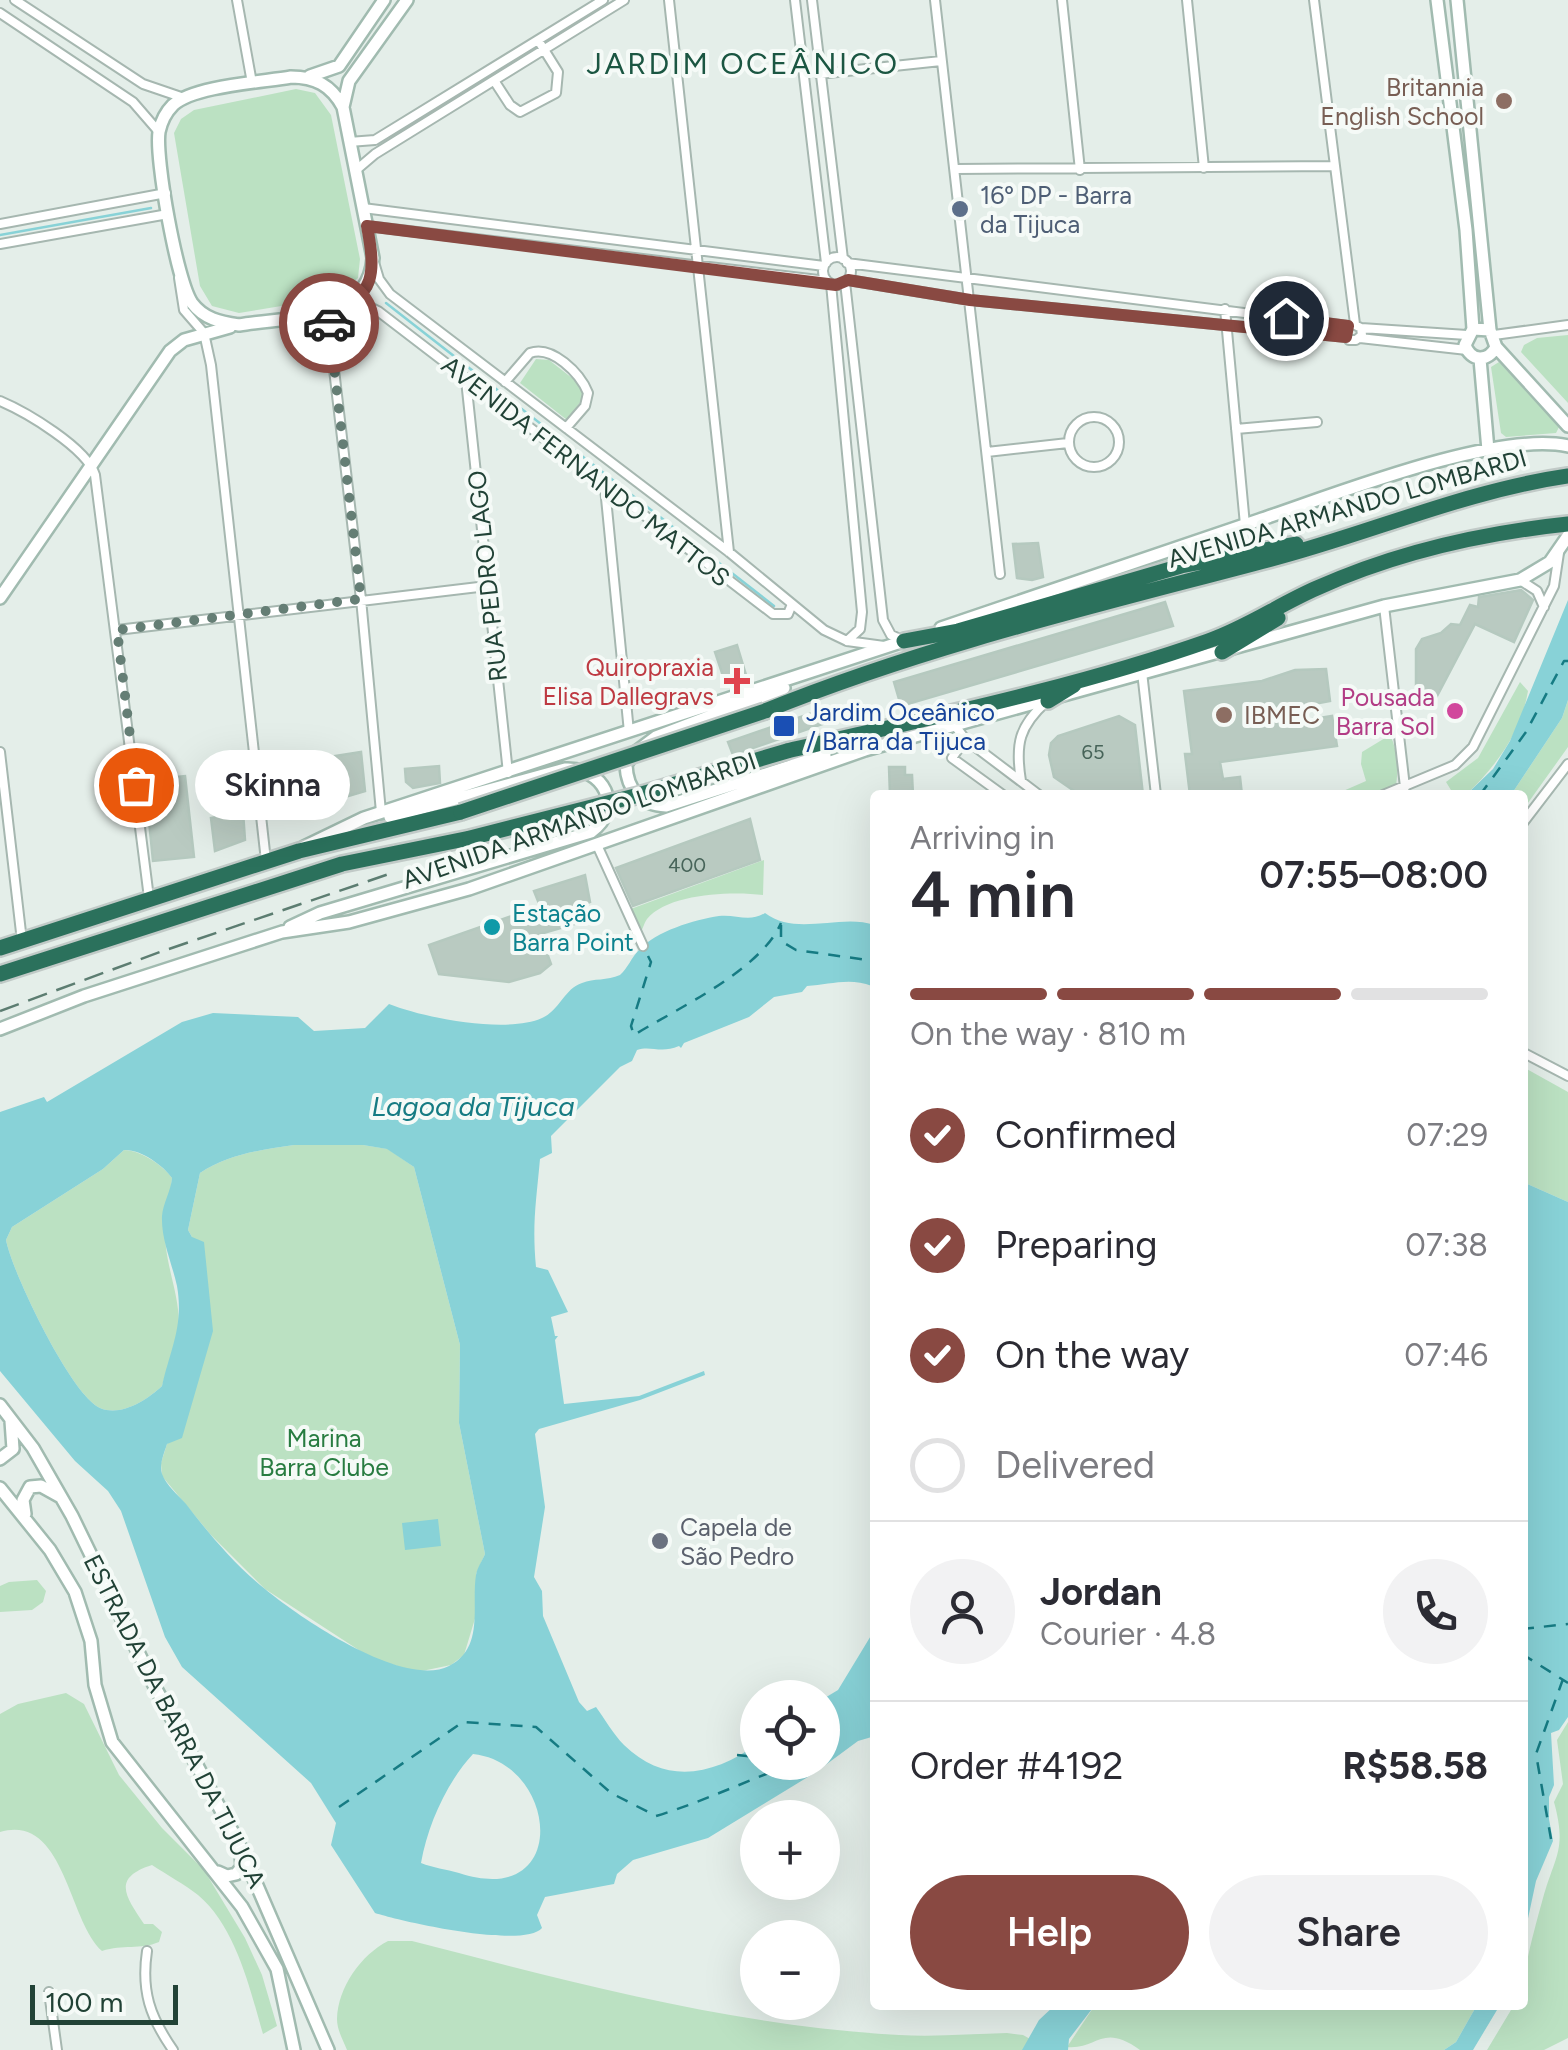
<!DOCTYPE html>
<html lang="en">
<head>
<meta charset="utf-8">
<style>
	body { margin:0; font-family:Figtree,sans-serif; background:#f2f2f3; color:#2b2b33; height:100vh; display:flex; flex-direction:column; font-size:38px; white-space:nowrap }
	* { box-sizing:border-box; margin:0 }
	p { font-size:32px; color:#7c7c81 }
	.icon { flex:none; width:55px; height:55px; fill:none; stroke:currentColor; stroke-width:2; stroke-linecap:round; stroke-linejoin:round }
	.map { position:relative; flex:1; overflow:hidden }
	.details { position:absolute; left:870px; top:790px; width:658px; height:1220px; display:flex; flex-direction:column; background:#fff; border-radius:10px; box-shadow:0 10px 40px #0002 }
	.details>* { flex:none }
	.buttons { position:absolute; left:740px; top:1680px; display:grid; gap:20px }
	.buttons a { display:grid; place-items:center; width:100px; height:100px; border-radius:50%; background:#fff; box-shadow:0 10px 40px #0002; font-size:50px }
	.scale { position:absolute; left:30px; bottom:25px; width:148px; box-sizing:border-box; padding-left:10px; border:5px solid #214236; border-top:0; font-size:28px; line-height:35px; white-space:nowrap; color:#214236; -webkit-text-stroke:8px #f5faf7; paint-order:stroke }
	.pin { position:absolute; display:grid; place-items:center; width:85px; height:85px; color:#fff; margin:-42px; border:5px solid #fff; border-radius:50%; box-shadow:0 2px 10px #0007 }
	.courier { position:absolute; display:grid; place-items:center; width:100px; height:100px; margin:-50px; border:8px solid #894942; border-radius:50%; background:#fff; color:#222; box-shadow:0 2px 12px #0007 }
	.bubble { position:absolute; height:70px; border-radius:35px; background:#fff; box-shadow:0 10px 40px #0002; font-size:32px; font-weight:600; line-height:70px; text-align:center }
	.summary em { font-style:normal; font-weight:600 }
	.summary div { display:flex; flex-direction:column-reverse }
	.summary { display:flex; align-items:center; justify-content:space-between; height:170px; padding:0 40px }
	h1 { font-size:65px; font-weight:600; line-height:75px }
	.bar { display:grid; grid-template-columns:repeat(4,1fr); gap:15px 10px; align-content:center; height:120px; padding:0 40px }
	.bar i { height:12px; border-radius:8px; background:#e1e1e2 }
	.bar .active { background:#894942 }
	.bar p { grid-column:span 4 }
	.line { display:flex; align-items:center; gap:25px; padding:0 40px; border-top:2px solid #e1e1e2 }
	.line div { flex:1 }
	.round { display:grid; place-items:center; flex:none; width:105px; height:105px; border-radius:52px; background:#f2f2f3 }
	ol { padding:0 40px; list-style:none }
	li { display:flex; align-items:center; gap:30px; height:110px }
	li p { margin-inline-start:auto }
	li .icon { padding:10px; border-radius:50%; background:#894942; color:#fff; stroke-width:4 }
	li:last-child { color:#7c7c81 }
	li i { width:55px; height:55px; border:5px solid #e1e1e2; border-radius:50% }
	.primary-button { display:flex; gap:20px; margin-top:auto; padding:20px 40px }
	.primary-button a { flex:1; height:115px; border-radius:60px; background:#894942; color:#fff; font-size:40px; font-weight:600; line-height:115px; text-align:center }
	.primary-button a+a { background:#f2f2f3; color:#2b2b33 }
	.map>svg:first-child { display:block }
	.green { fill:#bbe1c2 }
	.water { fill:#88d2d7; fill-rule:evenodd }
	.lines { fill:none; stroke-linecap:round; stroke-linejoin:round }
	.stream { stroke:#88d2d7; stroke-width:2.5 }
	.ferry { stroke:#167b83; stroke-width:2.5; stroke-dasharray:12 10; stroke-linecap:butt }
	.building { fill:#b9cac1; stroke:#b5c9bf; stroke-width:2.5 }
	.street-casing { stroke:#a6b7b0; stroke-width:12 }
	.secondary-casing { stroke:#a1bbb0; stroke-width:16 }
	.highway-casing { stroke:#c1cac7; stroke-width:20 }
	.street { stroke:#fff; stroke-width:8 }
	.secondary { stroke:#fff; stroke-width:11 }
	.highway { stroke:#2b715c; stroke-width:15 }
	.rail { stroke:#5c7d71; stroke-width:2.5; stroke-dasharray:20 10; stroke-linecap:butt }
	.highway-bridge-casing { stroke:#c1cac7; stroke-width:20; stroke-linecap:butt }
	.highway-bridge { stroke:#2b715c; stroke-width:15 }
	.done { stroke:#657e75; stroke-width:10; stroke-dasharray:0 18 }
	.route { stroke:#894942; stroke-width:12 }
	.education-dot { fill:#8d6e63; stroke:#f5faf7; stroke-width:4 }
	.service-dot { fill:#5c6f8a; stroke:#f5faf7; stroke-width:4 }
	.health-dot { fill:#e0444e; stroke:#f5faf7; stroke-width:4 }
	.hotel-dot { fill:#d1479c; stroke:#f5faf7; stroke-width:4 }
	.transit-dot { fill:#1a4fb4; stroke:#f5faf7; stroke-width:4 }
	.culture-dot { fill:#0f9aa8; stroke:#f5faf7; stroke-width:4 }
	.worship-dot { fill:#6b7280; stroke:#f5faf7; stroke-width:4 }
	.labels { text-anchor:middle; stroke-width:8; stroke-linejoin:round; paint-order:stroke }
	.number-label { font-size:20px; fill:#476459 }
	.education-label { font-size:25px; fill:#785e54; stroke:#f5faf7; text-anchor:end }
	.service-label { font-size:25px; fill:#4e5e75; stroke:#f5faf7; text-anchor:start }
	.street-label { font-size:25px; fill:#214236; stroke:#f5faf7 }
	.health-label { font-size:25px; fill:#be3a42; stroke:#f5faf7; text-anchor:end }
	.hotel-label { font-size:25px; fill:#b23c85; stroke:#f5faf7; text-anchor:end }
	.transit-label { font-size:25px; fill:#164399; stroke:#f5faf7; text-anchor:start }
	.culture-label { font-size:25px; fill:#0d838f; stroke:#f5faf7; text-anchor:start }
	.park-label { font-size:25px; fill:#287c41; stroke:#f5faf7 }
	.worship-label { font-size:25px; fill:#5b616d; stroke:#f5faf7; text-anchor:start }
	.water-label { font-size:28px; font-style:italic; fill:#167b83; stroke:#f5faf7 }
	.quarter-label { font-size:30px; letter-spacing:2.5px; fill:#1b5642; stroke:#f5faf7 }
</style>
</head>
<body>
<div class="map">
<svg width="1568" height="2050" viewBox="0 0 1568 2050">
	<rect width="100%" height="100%" fill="#e4eee9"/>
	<path class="green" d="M296,89L315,93L331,115L360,259L358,278L336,297L239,313L212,306L200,286L174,133L181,119L194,110Z
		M1568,335V403L1521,352L1524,345L1537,338Z
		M536,359L549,360L581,385L584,397L567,420L520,383Z
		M1499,362L1559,427L1556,433L1506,437L1501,433L1491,367Z
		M1520,682L1528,691C1521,733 1496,766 1466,795H1454L1446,782L1478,758Z
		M1568,700V747L1523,810L1522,795H1511L1562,718Z
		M1390,735C1399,753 1399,775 1394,795H1334L1366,781L1361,764L1362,752Z
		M764,860L763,895C733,891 668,893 647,919C644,923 643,929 640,933L628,910Z
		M1523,1067L1568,1092V1202L1523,1182Z
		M294,1145H363L388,1149L414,1167L460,1345L459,1423L485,1554L476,1574L477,1612L464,1655L451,1665L417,1672L371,1658L265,1589L211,1535L162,1476L161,1463L167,1444L174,1439L192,1237L188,1230L200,1173C229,1154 261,1150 294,1145Z
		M124,1150C140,1150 163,1165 172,1178C170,1201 163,1223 166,1248C170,1280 184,1309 177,1342C174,1356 166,1371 162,1386C147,1400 121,1417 100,1408C71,1395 12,1272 6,1240L12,1227L103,1169Z
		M37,1580L46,1591L43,1602L32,1610L0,1612V1586L9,1582Z
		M66,1693L84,1704L119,1775L162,1828L204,1870L245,1938L262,1975L277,2026L263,2034C250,1989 236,1927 198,1895C184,1884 167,1875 152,1865C111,1878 126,1897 144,1924H153L162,1932L159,1942C140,1950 123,1944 102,1951C68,1921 65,1813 0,1832V1714L18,1704Z
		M1568,1722V2038L1544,2050H1487L1514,2005H1522C1522,1972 1534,1931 1543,1898C1555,1855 1567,1850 1554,1802L1563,1784L1557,1740Z
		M388,1941H412C571,1982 734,2026 899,2035C935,2037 971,2034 1007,2033L1023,2035L1050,2050H347C343,2040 337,2030 337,2019C338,1987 361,1955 388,1941Z
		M1095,2005H1477L1456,2042L1444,2050H1140C1102,2022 1097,2050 1067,2047Z"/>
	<path class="water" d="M1568,600V700L1562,718L1511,795H1466L1493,769L1510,741Z
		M765,913C797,937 840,913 875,925L872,986C849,977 829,985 807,986L802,992L774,997L749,1017L684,1043L681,1048L679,1046C660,1054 651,1045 637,1050L632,1061L620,1067L551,1136L552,1153L540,1159C536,1203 532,1225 536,1267L548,1270L568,1312L551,1317L555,1336H558L555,1340L564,1404L639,1396L704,1371L705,1375L640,1400L539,1429L535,1434L545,1507L534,1577L542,1591L543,1616L579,1702L587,1711L596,1707C605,1719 613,1734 624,1745C666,1786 714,1775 757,1744L758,1762H822L823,1699L838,1690L875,1629V1736L858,1741L816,1772L708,1838L633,1860L617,1874L614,1884L545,1897L537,1915L542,1928C524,1949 403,1922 375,1913L331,1845L336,1823L311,1783L182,1667L165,1637L121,1511L108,1491L75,1461L0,1371V1112L44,1097L47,1102L182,1022L213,1013L298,1017L314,1031L365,1028L389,1004C424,1018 507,1034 542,1018C559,1011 565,988 582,983C594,978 607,981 620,975C628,968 631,958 639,950C656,931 694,920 719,916C736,914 749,923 765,913ZM294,1145H363L387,1149L414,1167L460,1345L459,1423L485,1554C482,1561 477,1568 476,1575C471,1606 485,1647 449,1666C404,1689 300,1618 265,1589C235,1565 209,1534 186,1504C178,1495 166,1485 162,1474C159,1464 164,1454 167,1444L182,1438L213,1331L204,1242L192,1237L188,1230L200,1173C229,1154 261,1150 294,1145ZM124,1150C140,1149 163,1165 172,1178C171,1191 163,1203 162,1216C161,1240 172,1263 177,1286C184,1326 170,1350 162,1386C147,1400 121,1417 100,1408C71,1395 12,1272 6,1240L12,1227L103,1169ZM473,1754C558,1763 572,1910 459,1873C446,1869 433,1868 421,1863C428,1824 447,1782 473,1754Z
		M1523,1182L1568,1202V1717L1559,1730L1551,1733L1554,1785L1549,1797V1819L1553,1841L1536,1881L1523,1942Z
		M438,1519L441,1546L405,1550L402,1523Z
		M1055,2005H1095L1069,2039L1068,2050H1022L1039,2020Z
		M1477,2005H1500L1473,2050H1444L1456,2042Z"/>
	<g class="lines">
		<path class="stream" d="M0,235L151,208
			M386,303L774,606"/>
		<path class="ferry" d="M1480,795L1526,732L1564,661H1568
			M781,925V941L796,950L875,961
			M648,956L651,962L631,1026L634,1035C678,1008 761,970 781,923
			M1522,1629L1568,1624
			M1522,1654L1568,1683
			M737,1755L758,1757
			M339,1807L463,1722L536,1727L611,1793L656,1816C705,1801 750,1779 798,1762
			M1551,1839L1536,1754L1563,1679"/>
	</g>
	<path class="building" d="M1038,543L1043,577L1032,580L1017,578L1013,544Z
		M1521,590L1533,600L1514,642L1475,624L1437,696L1416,685V649L1422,639L1441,633L1451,624L1460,625L1470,605L1478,607L1479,597Z
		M1165,602L1173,626L901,706L894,682Z
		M737,645L746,675L725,682L715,652Z
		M1326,669L1330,701L1303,706L1307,720L1332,716L1337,746L1220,762L1223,779L1240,777L1242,795H1190L1185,754H1192L1184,691L1262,681L1295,670Z
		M832,706L837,719L733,755L728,742Z
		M1119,716L1135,725L1143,795H1080L1054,777L1049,755L1051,743L1058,736Z
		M361,752L365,791L342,798L335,756Z
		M439,766L440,783L413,788L406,782L405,769Z
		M889,767H905V775H912L913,795H890Z
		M185,776L194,857L153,861L145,780Z
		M243,812L245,840L215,851L211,818Z
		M750,819L760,860L633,906L616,868Z
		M585,875L590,902L580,906L585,921L540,934L551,964L540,973L509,982L439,974L429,945L540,906L534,891Z"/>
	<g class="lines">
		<defs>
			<path id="street" d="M15,0L143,84L184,98
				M237,0L252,83
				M669,0L729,552
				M795,0L826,263
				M812,0L843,259
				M935,0L1000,574
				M1062,0L1080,170
				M1187,0L1204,168
				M1314,0L1355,324
				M0,13L133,102L159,132
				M819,74L941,61
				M495,82L510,105L520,112L556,93L558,72L538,40
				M349,142L375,140L603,0
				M956,169L1333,166
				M355,171L375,154L624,0
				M363,208L824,266
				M0,224L166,193
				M367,226L827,281
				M0,244L168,214
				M823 271a14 14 0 1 1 28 0a14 14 0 1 1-28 0Z
				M373,259L379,279L390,294L729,552L824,630L847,641L884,646
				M847,263L1348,326
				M179,278L184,310L204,333L211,365L266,861
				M848,280L970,300L1346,337
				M845,282L883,620L891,635L904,641
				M831,284L862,612L860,629L847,641
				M349,305L364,304L378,311L773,614H788L792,604
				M1225,309L1245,525
				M327,310L361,599L381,812
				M1353,324L1361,328L1467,335
				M1345,333L1349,340H1356L1362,335L1361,328
				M1494,335L1568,325
				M1360,338L1467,350
				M466,380L508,773
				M505,382L530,353C552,345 580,373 588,393L585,406L566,428
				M0,401C26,412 87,448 95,475L149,898
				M1069 442a25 25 0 1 1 50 0a25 25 0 1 1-50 0Z
				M1236,429L1317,422
				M987,452L1068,443
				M605,488L629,732
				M1520,580L1537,591L1544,607
				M1384,606L1405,787
				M117,630L487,586
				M1142,672L1156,795
				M956,727L965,739L1039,795
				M965,739L952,758L1003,795
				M0,752L22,941
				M1021,781C1015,744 1019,726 1047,701
				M1383,795L1455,765L1473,747L1554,586L1559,553
				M1522,824L1568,764
				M597,845L643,946
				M1522,1052L1568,1076
				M147,1951C141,1991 150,2017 173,2050
				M49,1992L57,2050"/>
			<path id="secondary" d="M1437,0L1466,230L1473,329
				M1457,0L1490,330L1496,347
				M310,76L339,66L384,0
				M291,77C315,77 331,85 343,107L373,258C368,323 291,316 239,325C220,322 204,319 192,303C177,282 155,158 159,132C161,122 166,112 173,105C193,86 263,82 291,77Z
				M343,107L349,81L407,0
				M1490,330L1473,329L1465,345C1471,362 1488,362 1496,347
				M1496,347L1568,426
				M1480,359L1488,450
				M0,598L170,351L184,340L230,327
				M941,628C1047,592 1153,556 1259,520C1331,496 1497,430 1568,446
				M784,688L656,737L632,755L626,765C627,790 641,805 666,806L825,755
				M304,847L364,818L910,639
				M290,927L320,913L591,832C625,807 603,767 565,769L390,817
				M0,1029L84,996L282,932L349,922L469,889L865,750L1384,606L1520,580L1550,562L1568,536
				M0,1405L33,1448L72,1516L155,1687L239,1844L328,2050
				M0,1459L13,1449L11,1421
				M0,1488L50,1550L75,1592L91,1641L95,1685L112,1742L242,1907L277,1969L294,2050
				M25,1514L23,1500L30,1487L41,1486L59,1496
				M218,1872L227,1876L236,1874L242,1867L241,1855"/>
			<path id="highway" d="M904,641L958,631L1181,566L1296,544
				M1222,652L1278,618
				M1048,701L1074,685
				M765,711C928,645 1098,605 1268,560C1369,534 1464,491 1568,476
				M787,751C924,719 1075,688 1208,641C1246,628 1280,604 1317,588C1397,552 1482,533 1568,524
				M0,948L299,851L461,812
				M0,974L342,864L470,838"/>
		</defs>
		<use href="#street" class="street-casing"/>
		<use href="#secondary" class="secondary-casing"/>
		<use href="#highway" class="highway-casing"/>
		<use href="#street" class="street"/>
		<use href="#secondary" class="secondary"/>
		<use href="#highway" class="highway"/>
		<path class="rail" d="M0,1011L160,952L389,874"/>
		<defs>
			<path id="highway-bridge" d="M461,812L765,711
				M470,838L635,796L787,751"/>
		</defs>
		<use href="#highway-bridge" class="highway-bridge-casing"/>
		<use href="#highway-bridge" class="highway-bridge"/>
	</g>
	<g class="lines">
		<path class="done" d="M136,785L117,630L361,599L329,323"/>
		<path class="route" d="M329,323L327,310C378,300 375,269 367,226L836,285L848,280L970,300L1346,337L1348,326L1286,318"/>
	</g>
	<g class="education-dot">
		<circle cx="1504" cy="101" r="10"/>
		<circle cx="1224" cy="715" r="10"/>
	</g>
	<circle class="service-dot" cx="960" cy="209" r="10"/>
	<path class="health-dot" d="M732 666h10v10h10v10h-10v10h-10v-10h-10v-10h10z"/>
	<circle class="hotel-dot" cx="1455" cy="711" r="10"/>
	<rect class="transit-dot" x="772" y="714" width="24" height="24" rx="5"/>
	<circle class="culture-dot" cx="492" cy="927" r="10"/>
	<circle class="worship-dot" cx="660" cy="1541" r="10"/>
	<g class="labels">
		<g class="number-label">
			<text x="1093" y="759">65</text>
			<text x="687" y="872">400</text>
		</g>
		<g class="education-label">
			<text x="1484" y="96">Britannia<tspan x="1484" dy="29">English School</tspan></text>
			<text x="1244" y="724" text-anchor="start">IBMEC</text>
		</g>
		<g class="service-label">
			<text x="980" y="204">16º DP - Barra<tspan x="980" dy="29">da Tijuca</tspan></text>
		</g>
		<g class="street-label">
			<text transform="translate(586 471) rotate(38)" y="9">AVENIDA FERNANDO MATTOS</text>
			<text transform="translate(1347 508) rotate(-16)" y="9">AVENIDA ARMANDO LOMBARDI</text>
			<text transform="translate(487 576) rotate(-96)" y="9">RUA PEDRO LAGO</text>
			<text transform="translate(579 820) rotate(-19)" y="9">AVENIDA ARMANDO LOMBARDI</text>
			<text transform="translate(175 1721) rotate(63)" y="9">ESTRADA DA BARRA DA TIJUCA</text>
		</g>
		<g class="health-label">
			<text x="714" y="676">Quiropraxia<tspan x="714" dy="29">Elisa Dallegravs</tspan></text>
		</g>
		<g class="hotel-label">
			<text x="1435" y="706">Pousada<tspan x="1435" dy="29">Barra Sol</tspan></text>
		</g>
		<g class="transit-label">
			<text x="806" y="721">Jardim Oceânico<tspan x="806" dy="29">/ Barra da Tijuca</tspan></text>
		</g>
		<g class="culture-label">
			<text x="512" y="922">Estação<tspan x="512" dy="29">Barra Point</tspan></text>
		</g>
		<g class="park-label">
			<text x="324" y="1447">Marina<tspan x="324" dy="29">Barra Clube</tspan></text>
		</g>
		<g class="worship-label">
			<text x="680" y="1536">Capela de<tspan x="680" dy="29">São Pedro</tspan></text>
		</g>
		<g class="water-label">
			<text x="473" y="1116">Lagoa da Tijuca</text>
		</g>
		<g class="quarter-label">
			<text x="743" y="74">JARDIM OCEÂNICO</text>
		</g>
	</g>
</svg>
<div class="buttons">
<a><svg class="icon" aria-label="locate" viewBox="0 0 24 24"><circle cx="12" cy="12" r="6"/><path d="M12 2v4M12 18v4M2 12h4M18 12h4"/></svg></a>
<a>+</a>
<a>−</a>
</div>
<div class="scale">100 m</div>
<div class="pin" style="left:136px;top:785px;background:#ea580c"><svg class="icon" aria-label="bag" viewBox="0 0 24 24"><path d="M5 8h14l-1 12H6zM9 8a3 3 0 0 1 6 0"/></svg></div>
<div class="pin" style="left:1286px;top:318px;background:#1f2937"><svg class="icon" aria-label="home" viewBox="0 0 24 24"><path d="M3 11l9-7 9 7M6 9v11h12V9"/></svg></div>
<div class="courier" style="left:329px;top:323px"><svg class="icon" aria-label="car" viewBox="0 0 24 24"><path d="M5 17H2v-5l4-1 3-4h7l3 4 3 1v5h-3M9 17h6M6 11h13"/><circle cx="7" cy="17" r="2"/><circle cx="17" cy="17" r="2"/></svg></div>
<div class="bubble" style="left:195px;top:750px;width:155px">Skinna</div>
<section class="details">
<div class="summary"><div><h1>4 min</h1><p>Arriving in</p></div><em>07:55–08:00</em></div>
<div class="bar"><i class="active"></i><i class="active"></i><i class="active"></i><i></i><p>On the way · 810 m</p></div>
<ol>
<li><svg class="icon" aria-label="check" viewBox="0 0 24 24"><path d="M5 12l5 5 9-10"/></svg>Confirmed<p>07:29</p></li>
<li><svg class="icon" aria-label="check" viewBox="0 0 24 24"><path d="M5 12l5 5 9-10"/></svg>Preparing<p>07:38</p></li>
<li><svg class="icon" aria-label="check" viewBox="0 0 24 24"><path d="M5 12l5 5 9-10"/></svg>On the way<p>07:46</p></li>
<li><i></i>Delivered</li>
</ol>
<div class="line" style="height:180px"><a class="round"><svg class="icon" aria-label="person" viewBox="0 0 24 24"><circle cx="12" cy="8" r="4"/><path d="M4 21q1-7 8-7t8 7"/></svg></a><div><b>Jordan</b><p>Courier · 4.8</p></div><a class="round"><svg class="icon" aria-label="phone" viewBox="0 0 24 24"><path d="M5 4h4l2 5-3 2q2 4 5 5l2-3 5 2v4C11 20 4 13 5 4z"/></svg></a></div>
<div class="line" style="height:130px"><div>Order #4192</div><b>R$58.58</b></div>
<div class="primary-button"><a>Help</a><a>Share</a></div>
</section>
</div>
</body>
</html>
